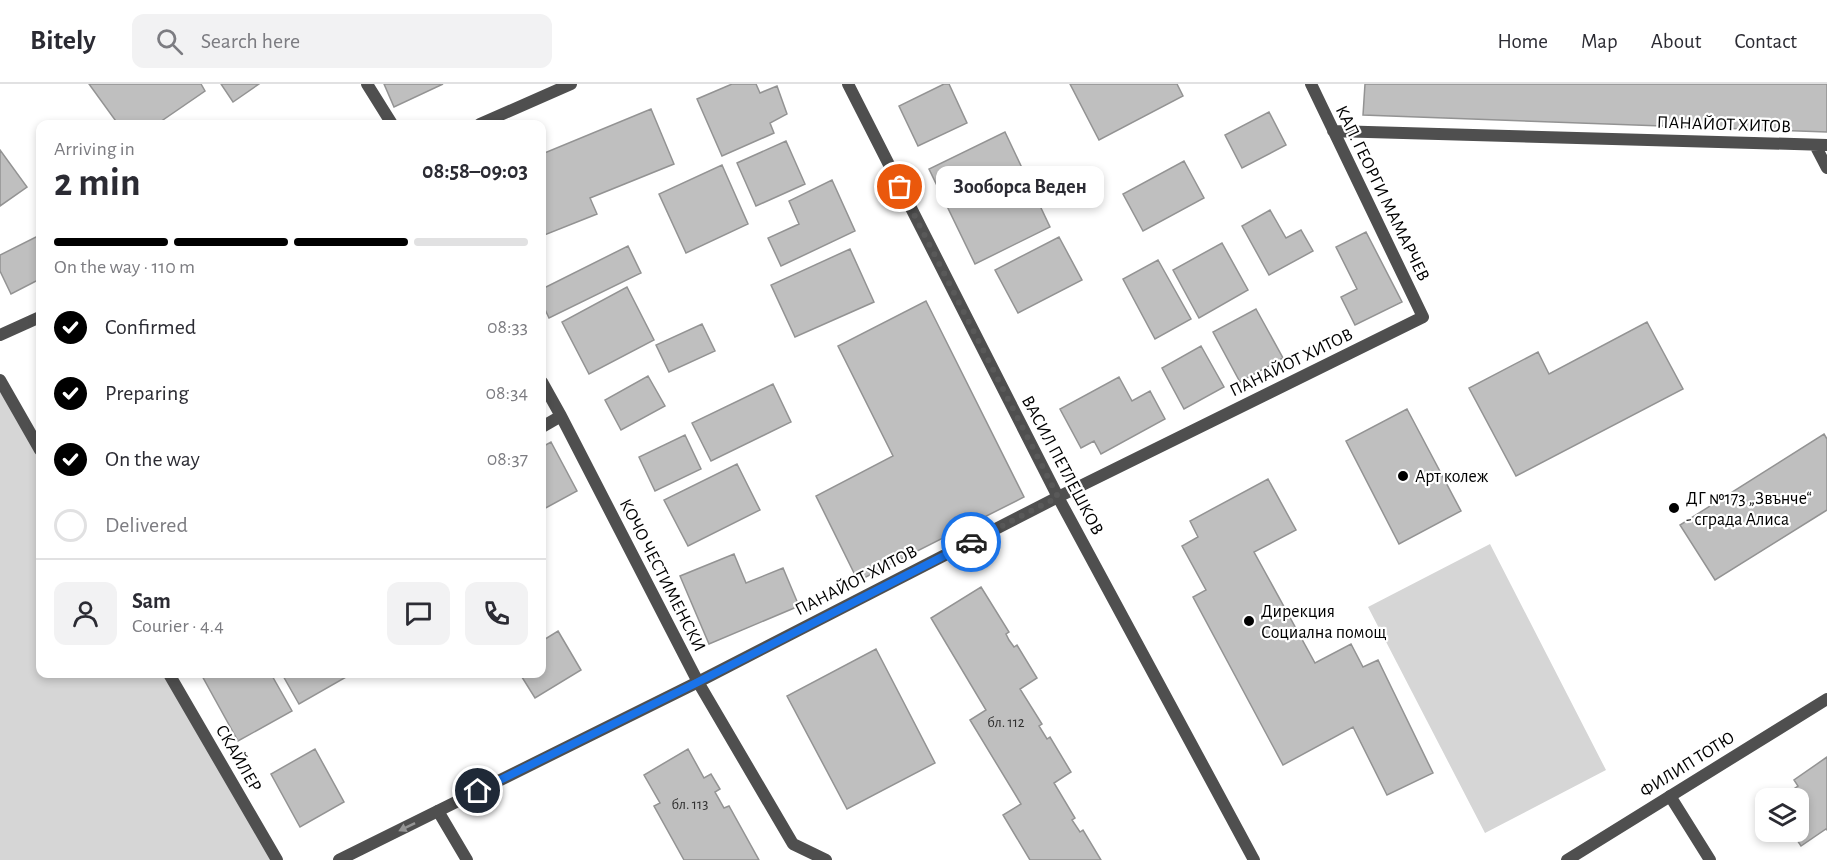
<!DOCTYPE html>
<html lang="en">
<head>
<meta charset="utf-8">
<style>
	body { margin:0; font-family:"Alegreya Sans",sans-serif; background:#f2f2f3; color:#2b2b33; height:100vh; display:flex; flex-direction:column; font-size:22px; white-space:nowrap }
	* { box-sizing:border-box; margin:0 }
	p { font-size:20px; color:#7c7c81 }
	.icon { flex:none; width:33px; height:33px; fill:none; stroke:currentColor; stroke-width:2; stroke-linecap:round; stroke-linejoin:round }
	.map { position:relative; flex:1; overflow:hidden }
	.drawer { position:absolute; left:36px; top:36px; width:510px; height:558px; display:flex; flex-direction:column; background:#fff; border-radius:12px; box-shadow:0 3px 9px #0003 }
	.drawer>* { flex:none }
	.fabs { position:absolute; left:1755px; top:704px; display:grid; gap:12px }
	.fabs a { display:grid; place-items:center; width:54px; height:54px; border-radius:12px; background:#fff; box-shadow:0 3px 9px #0003; font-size:30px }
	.pin { position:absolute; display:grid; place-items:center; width:51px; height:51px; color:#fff; margin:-26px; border:3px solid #fff; border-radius:50%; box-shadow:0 2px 6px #0007 }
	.courier { position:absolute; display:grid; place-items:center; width:60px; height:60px; margin:-30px; border:4px solid #1a73e8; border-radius:50%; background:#fff; color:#222; box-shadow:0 2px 8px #0007 }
	.bubble { position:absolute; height:42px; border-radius:12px; background:#fff; box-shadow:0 3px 9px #0003; font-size:20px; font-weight:700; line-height:42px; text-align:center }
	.summary em { font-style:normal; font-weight:700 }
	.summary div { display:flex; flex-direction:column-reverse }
	.summary { display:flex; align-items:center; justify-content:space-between; height:102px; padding:0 18px }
	h1 { font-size:39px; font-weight:700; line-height:45px }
	.bar { display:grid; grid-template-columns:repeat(4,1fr); gap:9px 6px; align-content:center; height:72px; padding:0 18px }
	.bar i { height:8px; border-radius:4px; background:#e1e1e2 }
	.bar .selected { background:#000 }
	.bar p { grid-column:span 4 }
	.line { display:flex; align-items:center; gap:15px; padding:0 18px; border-top:2px solid #e1e1e2 }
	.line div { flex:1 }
	.round { display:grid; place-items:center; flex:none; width:63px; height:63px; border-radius:12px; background:#f2f2f3 }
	ol { padding:0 18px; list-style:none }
	li { display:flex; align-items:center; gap:18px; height:66px }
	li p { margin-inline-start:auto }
	li .icon { padding:6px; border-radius:50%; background:#000; color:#fff; stroke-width:4 }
	li:last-child { color:#7c7c81 }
	li i { width:33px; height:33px; border:3px solid #e1e1e2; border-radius:50% }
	header { display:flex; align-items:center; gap:36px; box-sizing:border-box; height:84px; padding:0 30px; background:#fff; border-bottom:2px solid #e1e1e2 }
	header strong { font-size:28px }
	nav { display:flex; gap:33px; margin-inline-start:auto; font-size:21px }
	.search { width:420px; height:54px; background:#f2f2f3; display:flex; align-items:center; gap:15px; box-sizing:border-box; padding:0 21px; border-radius:12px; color:#7c7c81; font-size:22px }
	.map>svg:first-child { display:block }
	.green { fill:#d6d6d6 }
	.building { fill:#bfbfbf; stroke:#939393; stroke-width:1.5 }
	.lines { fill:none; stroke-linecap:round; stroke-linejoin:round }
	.service { stroke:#4f4f4f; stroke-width:12 }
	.minor { stroke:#4f4f4f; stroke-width:12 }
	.oneway { fill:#959595 }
	.done { stroke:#595959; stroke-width:6; stroke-dasharray:0 10.8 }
	.route { stroke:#1a73e8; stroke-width:8 }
	.poi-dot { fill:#000; stroke:#fff; stroke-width:2 }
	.labels { text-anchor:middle; stroke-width:4.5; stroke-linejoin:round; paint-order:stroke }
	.number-label { font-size:15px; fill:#303030 }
	.street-label { font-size:18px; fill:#000; stroke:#fff }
	.poi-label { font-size:18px; fill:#000; stroke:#fff; text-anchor:start }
</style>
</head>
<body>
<header>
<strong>Bitely</strong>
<div class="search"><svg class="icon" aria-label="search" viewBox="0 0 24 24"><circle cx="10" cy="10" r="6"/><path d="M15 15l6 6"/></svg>Search here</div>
<nav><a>Home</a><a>Map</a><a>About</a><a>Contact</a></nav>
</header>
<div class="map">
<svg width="1827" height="776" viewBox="0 0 1827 776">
	<rect width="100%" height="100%" fill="#fff"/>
	<path class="green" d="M0,296L40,366V590H169L277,776H0Z
		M1490,460L1606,686L1485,749L1368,523Z"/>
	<path class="building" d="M89,0H201L205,7L157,40H118Z
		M221,0H259L233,18Z
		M384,0H443L394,23Z
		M732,0H756L760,9L777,2L787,30L770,39L774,49L722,72L697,15Z
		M944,0H949L967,39L918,62L899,22Z
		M1070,0H1177L1183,12L1099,56Z
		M1365,0H1827V48L1363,31Z
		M651,25L674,80L590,114L597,130L542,152V70Z
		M1269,28L1286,61L1242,84L1225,51Z
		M1005,48L1050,143L975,180L929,85Z
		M786,57L805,100L756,122L737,79Z
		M0,66L27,103L0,122Z
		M1184,77L1204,114L1143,147L1123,110Z
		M722,81L748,140L686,169L659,110Z
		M832,96L855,147L781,182L768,154L799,140L789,117Z
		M1270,126L1286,154L1301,146L1313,167L1269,191L1242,142Z
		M1366,148L1402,218L1355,241L1341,213L1357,205L1336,163Z
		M40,151V195L11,210L0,187V171Z
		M1059,153L1082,196L1018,229L995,186Z
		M1222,159L1248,206L1199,234L1173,186Z
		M628,162L641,189L549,234L542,219V205Z
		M850,165L874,218L795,253L771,201Z
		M1158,176L1191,235L1155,255L1123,195Z
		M627,203L654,256L589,290L562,238Z
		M926,217L1024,413L858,497L816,412L893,372L838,262Z
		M1256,225L1283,274L1240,298L1213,248Z
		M1647,238L1683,305L1516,392L1469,304L1538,268L1549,290Z
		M702,240L715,267L669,288L656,261Z
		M1201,262L1224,303L1184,325L1162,284Z
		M648,292L665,322L621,346L605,316Z
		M1119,293L1132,317L1150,307L1165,335L1101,370L1094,357L1081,364L1060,325Z
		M773,300L791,338L711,377L692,339Z
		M1407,325L1461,427L1399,460L1346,357Z
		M1824,350L1827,355V426L1715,496L1680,441Z
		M685,351L701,385L655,407L639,373Z
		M551,358L577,407L542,426V363Z
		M737,380L760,426L688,462L664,416Z
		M1268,395L1296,446L1254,468L1315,579L1351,560L1363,583L1378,576L1433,689L1387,711L1353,643L1283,681L1193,513L1206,506L1182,462L1198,453L1190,437Z
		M734,470L746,499L783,484L799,522L709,560L680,492Z
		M981,503L1009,548L1006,550L1009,556L1014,563L1017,561L1037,594L1020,605L1042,640L1039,642L1047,655L1050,653L1071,688L1054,699L1075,734L1072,736L1080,748L1083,746L1101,776H1030L1003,731L1021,720L970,636L986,626L931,534Z
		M558,547L581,586L535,614L520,590H542V557Z
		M876,565L935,679L847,725L787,612Z
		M201,590H271L292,627L238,657Z
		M282,590H347L348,592L299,620Z
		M315,665L344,718L300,743L271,690Z
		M688,665L704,694L711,690L720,705L715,708L724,724L729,722L759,776H684L654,722L660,719L644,691Z
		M1827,673V746L1826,745L1801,762L1791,747H1798V714H1780L1798,702L1794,696Z"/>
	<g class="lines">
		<path class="service" d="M698,598L793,760L826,776
			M1670,712L1710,776
			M438,727L467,776"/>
		<path class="minor" d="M367,0L392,40
			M848,0L1058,413L1254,776
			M480,40L571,0
			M1333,47L1827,61
			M1815,61L1827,84
			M0,251L40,233
			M0,296L40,366
			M542,298L561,332L698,598
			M542,343L561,332
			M169,590L277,776
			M339,776L698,598L1058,413L1423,233L1311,0
			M1567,776L1827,615"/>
	</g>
	<defs><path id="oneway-solid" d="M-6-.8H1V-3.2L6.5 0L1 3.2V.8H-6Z" transform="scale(1.5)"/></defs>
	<use class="oneway" href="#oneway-solid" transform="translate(407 743) rotate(154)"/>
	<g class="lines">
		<path class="done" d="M900,103L1058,413L971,458"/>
		<path class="route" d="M478,707L698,598L971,458"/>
	</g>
	<g class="poi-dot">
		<circle cx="1403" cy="392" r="6"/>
		<circle cx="1674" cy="424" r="6"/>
		<circle cx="1249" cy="537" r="6"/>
	</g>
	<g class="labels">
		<g class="number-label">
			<text x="1006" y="643">бл. 112</text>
			<text x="690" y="725">бл. 113</text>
		</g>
		<g class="street-label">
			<text transform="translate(1724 40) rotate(2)" y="6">ПАНАЙОТ ХИТОВ</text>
			<text transform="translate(1383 109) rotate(64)" y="6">КАП. ГЕОРГИ МАМАРЧЕВ</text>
			<text transform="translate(1291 278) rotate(-26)" y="6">ПАНАЙОТ ХИТОВ</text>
			<text transform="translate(1063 381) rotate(62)" y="6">ВАСИЛ ПЕТЛЕШКОВ</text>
			<text transform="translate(663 491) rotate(63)" y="6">КОЧО ЧЕСТИМЕНСКИ</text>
			<text transform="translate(856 496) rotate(-27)" y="6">ПАНАЙОТ ХИТОВ</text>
			<text transform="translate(239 674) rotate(60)" y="6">СКАЙЛЕР</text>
			<text transform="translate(1687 680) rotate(-32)" y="6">ФИЛИП ТОТЮ</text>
		</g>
		<g class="poi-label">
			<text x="1415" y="398">Арт колеж</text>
			<text x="1686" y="420">ДГ №173 „Звънче“<tspan x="1686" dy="21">- сграда Алиса</tspan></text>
			<text x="1261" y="533">Дирекция<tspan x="1261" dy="21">Социална помощ</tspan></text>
		</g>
	</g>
</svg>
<div class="fabs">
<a><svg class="icon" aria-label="layers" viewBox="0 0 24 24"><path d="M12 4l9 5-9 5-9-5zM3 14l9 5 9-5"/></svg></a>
</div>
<div class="pin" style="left:900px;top:103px;background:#ea580c"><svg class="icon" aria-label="bag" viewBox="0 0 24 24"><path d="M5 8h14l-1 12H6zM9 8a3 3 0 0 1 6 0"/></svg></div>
<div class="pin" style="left:478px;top:707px;background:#1f2937"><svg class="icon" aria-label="home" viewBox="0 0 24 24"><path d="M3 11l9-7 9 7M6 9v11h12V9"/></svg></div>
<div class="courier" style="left:971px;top:458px"><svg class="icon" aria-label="car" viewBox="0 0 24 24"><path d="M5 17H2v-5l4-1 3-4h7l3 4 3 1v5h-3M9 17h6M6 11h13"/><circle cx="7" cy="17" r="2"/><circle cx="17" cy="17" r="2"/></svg></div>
<div class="bubble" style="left:936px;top:82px;width:168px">Зооборса Веден</div>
<section class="drawer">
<div class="summary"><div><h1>2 min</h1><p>Arriving in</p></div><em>08:58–09:03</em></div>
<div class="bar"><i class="selected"></i><i class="selected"></i><i class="selected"></i><i></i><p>On the way · 110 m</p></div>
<ol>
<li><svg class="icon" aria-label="check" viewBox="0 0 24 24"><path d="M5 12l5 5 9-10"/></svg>Confirmed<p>08:33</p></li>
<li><svg class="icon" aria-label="check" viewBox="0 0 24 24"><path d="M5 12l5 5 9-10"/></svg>Preparing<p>08:34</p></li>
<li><svg class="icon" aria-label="check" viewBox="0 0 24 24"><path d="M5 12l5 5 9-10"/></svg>On the way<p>08:37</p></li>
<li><i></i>Delivered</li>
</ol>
<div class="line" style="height:108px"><a class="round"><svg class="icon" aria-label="person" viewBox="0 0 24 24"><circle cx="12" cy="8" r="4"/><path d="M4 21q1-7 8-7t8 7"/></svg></a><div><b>Sam</b><p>Courier · 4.4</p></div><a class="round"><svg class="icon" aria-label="chat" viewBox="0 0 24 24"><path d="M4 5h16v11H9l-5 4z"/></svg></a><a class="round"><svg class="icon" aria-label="phone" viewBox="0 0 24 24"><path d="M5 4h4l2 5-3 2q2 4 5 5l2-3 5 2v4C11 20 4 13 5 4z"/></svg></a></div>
</section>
</div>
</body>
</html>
